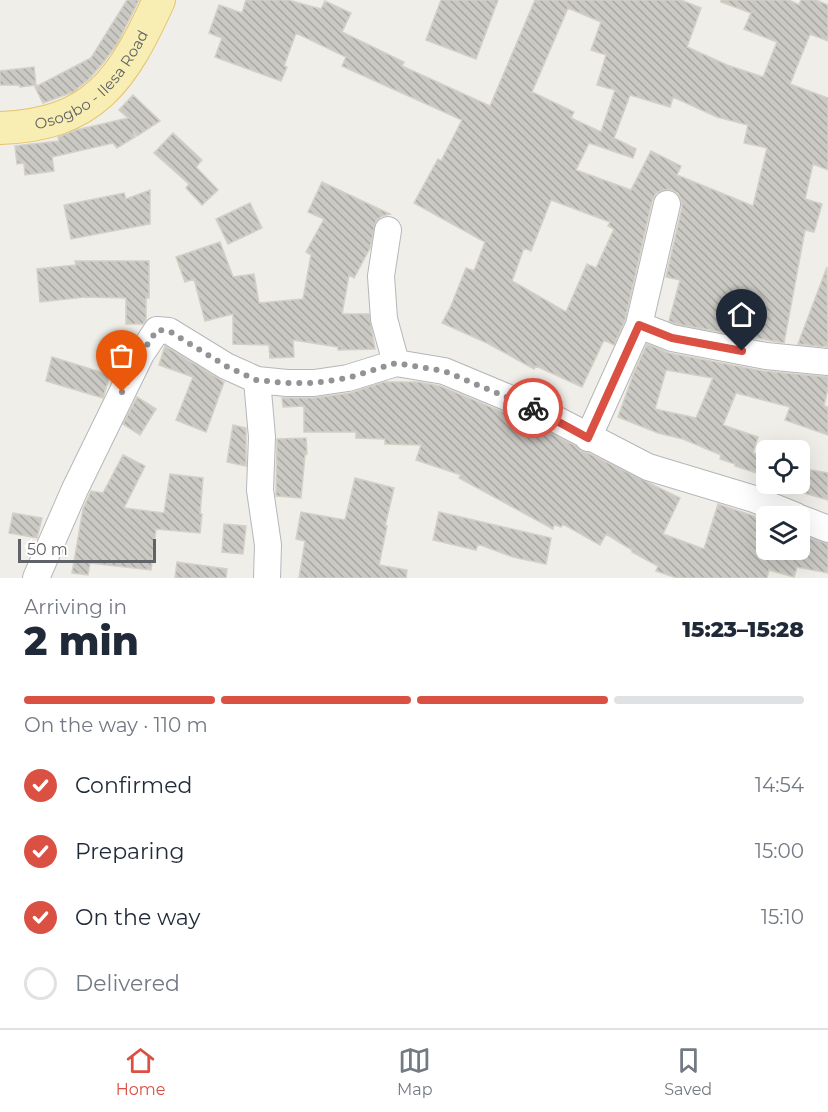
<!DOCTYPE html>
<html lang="en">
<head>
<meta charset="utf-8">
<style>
	body { margin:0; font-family:Montserrat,sans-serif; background:#f2f2f3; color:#1f2937; height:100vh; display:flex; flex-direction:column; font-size:22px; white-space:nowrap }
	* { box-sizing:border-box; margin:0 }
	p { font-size:20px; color:#747a83 }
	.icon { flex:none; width:33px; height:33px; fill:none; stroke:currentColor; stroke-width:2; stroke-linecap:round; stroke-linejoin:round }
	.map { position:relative; height:578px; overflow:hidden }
	.side { display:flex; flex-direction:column; background:#fff; flex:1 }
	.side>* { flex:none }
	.buttons { position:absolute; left:756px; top:440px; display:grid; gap:12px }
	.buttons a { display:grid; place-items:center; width:54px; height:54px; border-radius:9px; background:#fff; box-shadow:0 6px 24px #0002; font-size:30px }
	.scale { position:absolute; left:18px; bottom:15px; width:138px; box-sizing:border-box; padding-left:6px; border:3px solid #5f6266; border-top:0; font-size:16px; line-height:21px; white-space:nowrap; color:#5f6266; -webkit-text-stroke:4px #fff; paint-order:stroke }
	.pin { position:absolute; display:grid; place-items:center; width:51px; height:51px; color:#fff; margin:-62px -26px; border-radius:50% 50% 50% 0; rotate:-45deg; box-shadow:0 0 6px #0007 }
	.pin .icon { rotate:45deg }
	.courier { position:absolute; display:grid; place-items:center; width:60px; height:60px; margin:-30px; border:4px solid #da5043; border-radius:50%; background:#fff; color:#222; box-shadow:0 2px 8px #0007 }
	.summary em { font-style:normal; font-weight:800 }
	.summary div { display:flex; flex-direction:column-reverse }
	.summary { display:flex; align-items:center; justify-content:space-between; height:102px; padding:0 24px }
	h1 { font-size:39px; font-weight:800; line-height:45px }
	.bar { display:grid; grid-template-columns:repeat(4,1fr); gap:9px 6px; align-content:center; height:72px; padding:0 24px }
	.bar i { height:8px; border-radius:4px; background:#e0e1e3 }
	.bar .on { background:#da5043 }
	.bar p { grid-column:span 4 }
	ol { padding:0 24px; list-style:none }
	li { display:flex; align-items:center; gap:18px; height:66px }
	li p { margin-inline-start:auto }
	li .icon { padding:6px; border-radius:50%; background:#da5043; color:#fff; stroke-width:4 }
	li:last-child { color:#747a83 }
	li i { width:33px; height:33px; border:3px solid #e0e1e3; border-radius:50% }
	.tab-bar { display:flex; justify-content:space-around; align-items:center; height:84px; border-top:2px solid #e0e1e3; background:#fff; font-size:16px; color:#747a83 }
	.tab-bar a { display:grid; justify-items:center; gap:3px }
	.tab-bar .on { color:#da5043 }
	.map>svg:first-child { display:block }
	.building { fill:url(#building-back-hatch); stroke:#d4d0c6; stroke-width:1.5; fill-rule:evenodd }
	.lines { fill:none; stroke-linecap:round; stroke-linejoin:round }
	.minor-casing { stroke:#b4b7bb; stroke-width:28 }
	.major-casing { stroke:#e5c46b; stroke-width:34 }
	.minor { stroke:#fff; stroke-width:26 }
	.major { stroke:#f8eeb4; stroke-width:32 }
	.done { stroke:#919394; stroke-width:6; stroke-dasharray:0 10.8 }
	.route { stroke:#da5043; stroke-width:8 }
	.labels { text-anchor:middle; stroke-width:4.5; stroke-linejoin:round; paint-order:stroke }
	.street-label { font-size:15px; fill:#5f6266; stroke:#fff }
</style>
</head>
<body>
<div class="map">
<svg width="828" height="578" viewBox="0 0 828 578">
	<defs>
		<pattern id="building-back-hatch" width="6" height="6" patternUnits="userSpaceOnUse" patternTransform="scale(1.5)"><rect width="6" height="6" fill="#cbc9c4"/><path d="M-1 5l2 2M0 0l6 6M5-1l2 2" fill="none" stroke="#a8a7a3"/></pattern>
	</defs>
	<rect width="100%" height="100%" fill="#efeee8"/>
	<path class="building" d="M127,0H139L117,44L103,63L89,79L73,92L43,103L35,87L91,58Z
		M246,0H288L321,9L325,1L351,13L342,32L404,62L402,66L490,106L535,0H681L701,8L687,47L727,65L763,77L777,42L744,29L751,13L721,2V0H789L799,5L801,0H816L828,5V41L810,34L790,84L828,98V170L813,164L805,199L822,204L814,232L805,230L784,343L676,324L669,321L680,280L666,277L682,207L681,200L678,193L670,189L663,190L656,193L652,201L625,320L614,345L604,340L582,387L536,366L534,369L487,343L442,323L451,306L466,268L474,271L485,242L414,203L438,159L441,161L462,120L342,66L346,57L296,33L284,66L287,67L281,81L215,57L222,38L209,33L219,5L242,13ZM568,8L601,22L591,50L606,55L597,85L615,90L601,132L571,118L574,112L532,92ZM630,95L670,107L673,97L717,117L748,125L744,143L767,148L753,206L677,175L681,166L651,151L631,190L576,170L589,143L633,158L636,149L614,138ZM551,200L610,222L608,226L614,229L596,268L587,264L566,312L512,281L524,248L531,251Z
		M441,0H498L476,59L426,40Z
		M34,67L36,85L20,87V85H0V71Z
		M133,95L160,121L137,136L133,131L135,137L117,148L113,143L52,157L54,171L25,175L24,163L17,164L15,146L59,141L58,137L76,130L128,118L119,110Z
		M173,133L202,160L196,167L218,190L202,205L186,188L189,184L154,153Z
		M322,182L390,214L382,216L376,221L370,248L354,278L349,275L342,314H369L375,349L338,350V347L293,340L294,357L270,358L269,345L233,344V314L205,321L194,279L185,282L176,257L220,242L233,277L254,274L259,303L303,299L311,255L306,252L324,219L308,212Z
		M150,190V224L71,239L64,205L124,193L126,199Z
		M250,203L262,228L228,244L216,219Z
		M75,261H149V298H146V320L143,324H126V298L85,297L40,302L37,269L76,265Z
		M827,267L828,347L798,344Z
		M647,344L669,353L763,371L828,377V388L824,406L828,407V435L785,420L790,407L736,393L723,425L758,437L753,453L766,457V476L735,466V464L720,459L721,455L683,439L658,433L618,417L633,375ZM666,370L713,378L696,418L655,409Z
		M165,346L224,382L206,432L176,420L193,377L159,365Z
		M52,357L110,375L103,398L46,381Z
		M384,382H418L440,386L534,425L576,446L581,451L588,453L680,498L663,534L704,549L718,504L766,520V549H800V534L828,544V573L797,567L794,577L769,570L767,578H677L656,571L658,566L632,552V550L606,534L600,545L563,524L561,527L554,524L553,529L459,478L461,475L416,460L421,445L385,444V439L356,438V432H304V406L283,407L282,398H314L350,393Z
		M137,397L156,409L140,435L123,424Z
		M233,425L246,428V466L227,462Z
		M306,438L307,454L305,455L301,498L276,496L277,439Z
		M123,455L145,466L124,508L164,513L170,474L203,478L200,514H202L200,533L156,529L151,570L90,563L88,575L72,573L83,509L91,491L103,493Z
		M800,468L828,473V500L804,493L805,488L800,486Z
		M355,478L394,488L385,526H387L379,565L407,570L406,578H299L305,541L296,539L301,512L345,520Z
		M439,512L551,538L546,564L513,557L478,544L476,550L433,540Z
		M13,513L42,518L37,538L9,533Z
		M224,524L246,526L243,554L222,552Z
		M177,562L227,569L226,578H175Z"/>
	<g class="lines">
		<defs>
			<path id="minor" d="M388,230L381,276L384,319L396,363
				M639,325L672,338L766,356L828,362
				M257,380L262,437L260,490L268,545L267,578
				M588,438L639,325L667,204
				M800,518L828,529
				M36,578L75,489L141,354L157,330L169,331L226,366L257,380L287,383H314L348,378L396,363L444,371L540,411L648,467L754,499L796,516"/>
			<g id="major">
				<path id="s1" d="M0,128C94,125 123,79 159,0"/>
			</g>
		</defs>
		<use href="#minor" class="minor-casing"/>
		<use href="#major" class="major-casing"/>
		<use href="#minor" class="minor"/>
		<use href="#major" class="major"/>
	</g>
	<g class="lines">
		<path class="done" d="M122,392L141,354L157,330L169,331L226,366L256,380L286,383H314L348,378L396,363L444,371L533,408"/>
		<path class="route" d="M533,408L588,438L639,325L672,338L742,351"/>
	</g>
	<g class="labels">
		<g class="street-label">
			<text dy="5" stroke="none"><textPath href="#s1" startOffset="110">Osogbo - Ilesa Road</textPath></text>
		</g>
	</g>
</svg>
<div class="buttons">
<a><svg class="icon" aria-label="locate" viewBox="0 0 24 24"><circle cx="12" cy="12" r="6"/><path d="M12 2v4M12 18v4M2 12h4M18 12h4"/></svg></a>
<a><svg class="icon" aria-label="layers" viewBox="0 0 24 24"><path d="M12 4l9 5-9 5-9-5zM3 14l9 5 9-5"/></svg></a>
</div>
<div class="scale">50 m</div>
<div class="pin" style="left:122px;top:392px;background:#ea580c"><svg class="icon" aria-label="bag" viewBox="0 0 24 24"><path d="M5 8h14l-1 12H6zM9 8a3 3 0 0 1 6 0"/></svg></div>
<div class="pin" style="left:742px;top:351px;background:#1f2937"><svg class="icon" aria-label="home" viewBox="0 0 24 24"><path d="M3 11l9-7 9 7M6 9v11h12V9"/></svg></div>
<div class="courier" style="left:533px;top:408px"><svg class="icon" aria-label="bike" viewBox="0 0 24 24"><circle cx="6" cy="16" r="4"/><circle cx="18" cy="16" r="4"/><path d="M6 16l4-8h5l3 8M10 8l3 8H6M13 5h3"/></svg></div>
</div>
<section class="side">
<div class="summary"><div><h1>2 min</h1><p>Arriving in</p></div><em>15:23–15:28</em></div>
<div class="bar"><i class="on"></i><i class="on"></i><i class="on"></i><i></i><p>On the way · 110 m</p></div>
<ol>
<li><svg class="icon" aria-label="check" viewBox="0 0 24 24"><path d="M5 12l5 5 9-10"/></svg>Confirmed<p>14:54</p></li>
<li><svg class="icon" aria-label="check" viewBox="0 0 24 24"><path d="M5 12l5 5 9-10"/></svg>Preparing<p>15:00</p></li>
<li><svg class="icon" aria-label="check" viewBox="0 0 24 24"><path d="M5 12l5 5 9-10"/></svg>On the way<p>15:10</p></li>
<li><i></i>Delivered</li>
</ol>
</section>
<nav class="tab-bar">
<a class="on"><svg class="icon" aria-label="home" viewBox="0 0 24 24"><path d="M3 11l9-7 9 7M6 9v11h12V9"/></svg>Home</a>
<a><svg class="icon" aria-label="map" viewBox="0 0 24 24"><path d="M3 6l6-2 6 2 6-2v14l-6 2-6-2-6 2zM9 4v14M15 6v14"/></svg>Map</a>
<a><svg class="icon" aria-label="saved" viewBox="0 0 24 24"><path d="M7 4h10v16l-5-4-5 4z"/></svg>Saved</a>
</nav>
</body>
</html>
